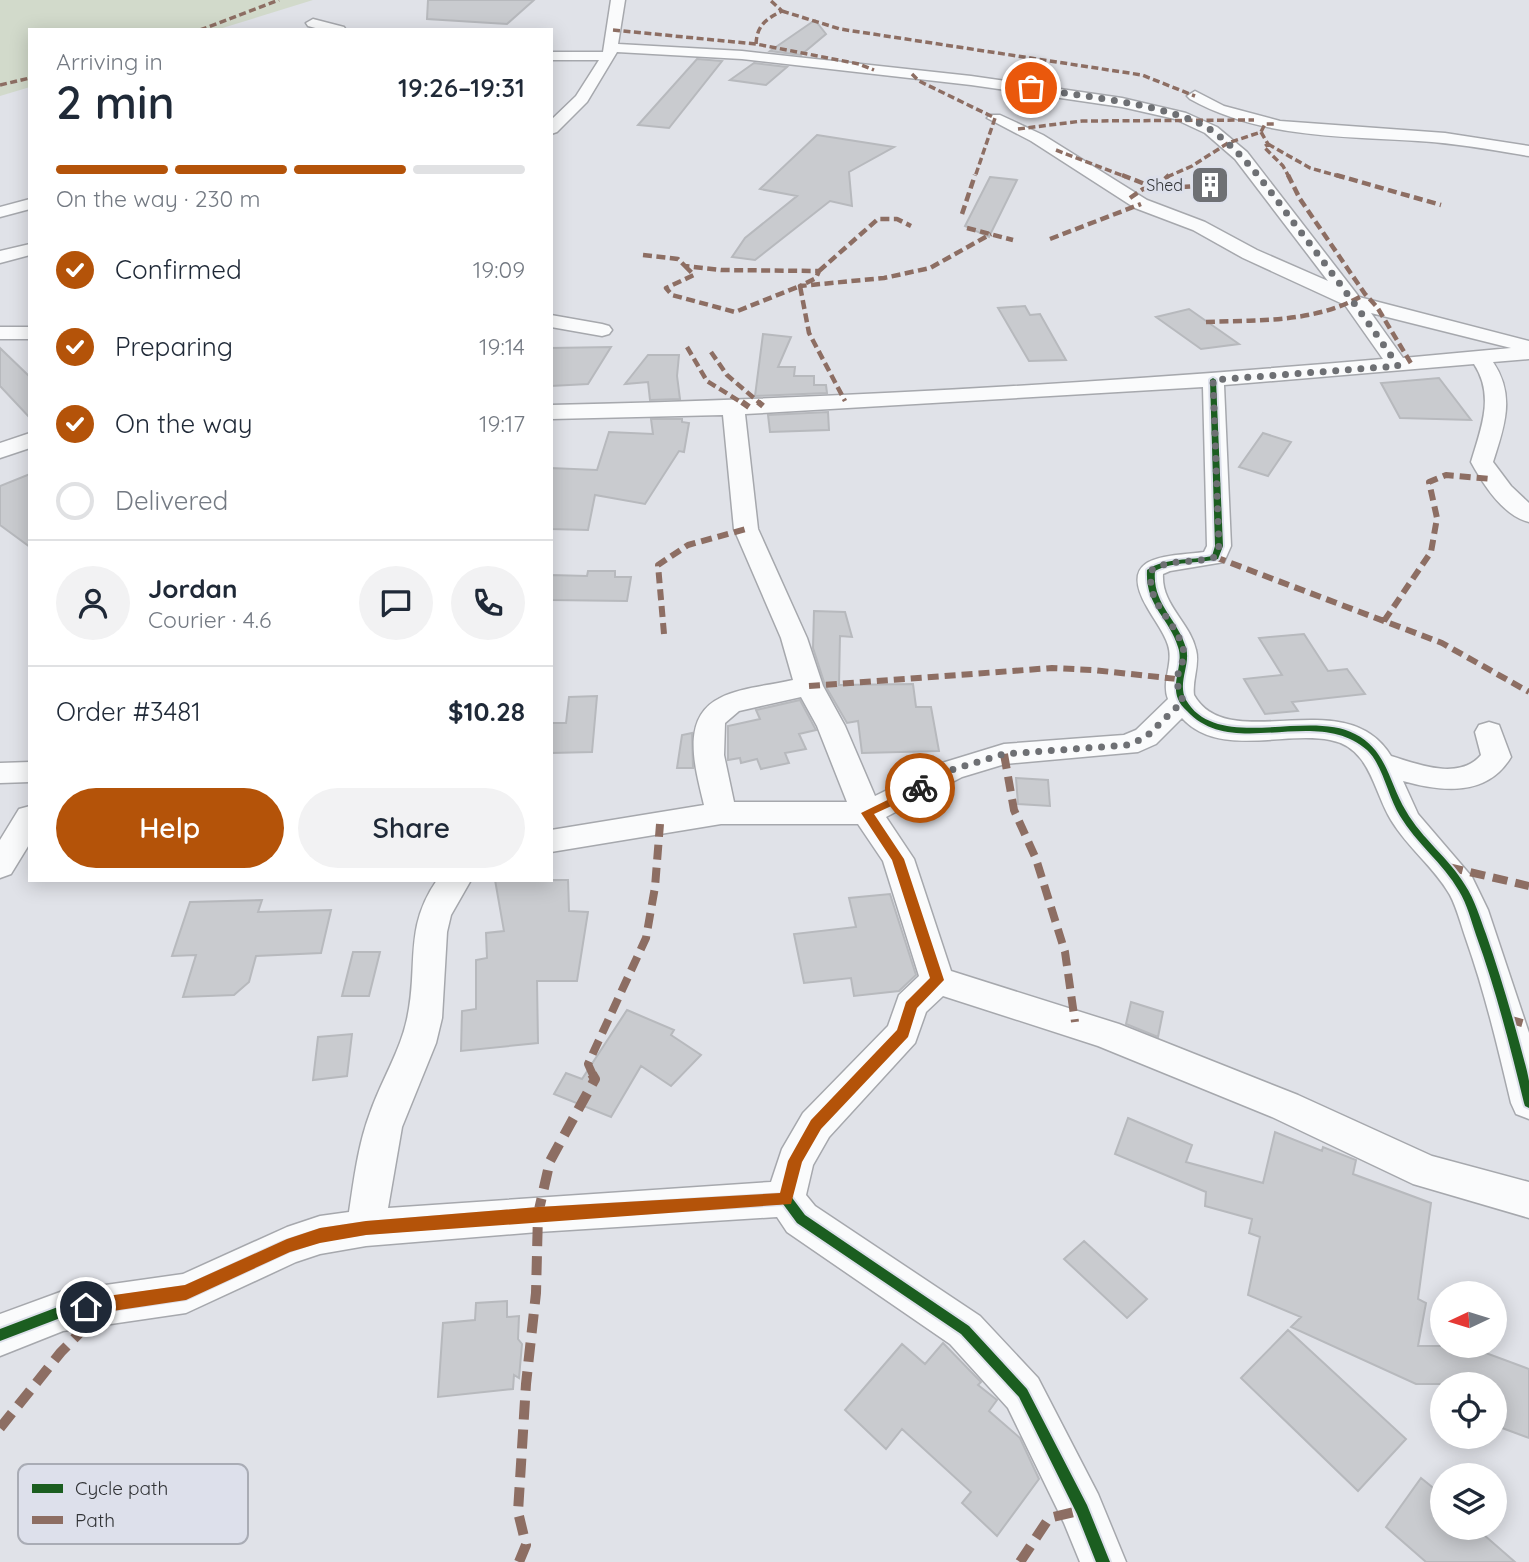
<!DOCTYPE html>
<html lang="en">
<head>
<meta charset="utf-8">
<style>
	body { margin:0; font-family:Quicksand,sans-serif; background:#f2f2f3; color:#1f2937; height:100vh; display:flex; flex-direction:column; font-size:26px; white-space:nowrap }
	* { box-sizing:border-box; margin:0 }
	p { font-size:23px; color:#747a83 }
	.icon { flex:none; width:38px; height:38px; fill:none; stroke:currentColor; stroke-width:2; stroke-linecap:round; stroke-linejoin:round }
	.map { position:relative; flex:1; overflow:hidden }
	.side { position:absolute; left:28px; top:28px; width:525px; height:854px; display:flex; flex-direction:column; background:#fff; border-radius:0px; box-shadow:0 4px 18px #0003 }
	.side>* { flex:none }
	.needle { width:46px; rotate:266deg }
	.tools { position:absolute; left:1430px; top:1281px; display:grid; gap:14px }
	.tools a { display:grid; place-items:center; width:77px; height:77px; border-radius:50%; background:#fff; box-shadow:0 4px 18px #0003; font-size:35px }
	.pin { position:absolute; display:grid; place-items:center; width:60px; height:60px; color:#fff; margin:-30px; border:4px solid #fff; border-radius:50%; box-shadow:0 2px 7px #0007 }
	.courier { position:absolute; display:grid; place-items:center; width:70px; height:70px; margin:-35px; border:5px solid #b45309; border-radius:50%; background:#fff; color:#222; box-shadow:0 2px 9px #0007 }
	.head em { font-style:normal; font-weight:600 }
	.head div { display:flex; flex-direction:column-reverse }
	.head { display:flex; align-items:center; justify-content:space-between; height:119px; padding:0 28px }
	h1 { font-size:46px; font-weight:600; line-height:52px }
	.bar { display:grid; grid-template-columns:repeat(4,1fr); gap:10px 7px; align-content:center; height:84px; padding:0 28px }
	.bar i { height:9px; border-radius:5px; background:#e0e1e3 }
	.bar .on { background:#b45309 }
	.bar p { grid-column:span 4 }
	.line { display:flex; align-items:center; gap:18px; padding:0 28px; border-top:2px solid #e0e1e3 }
	.line div { flex:1 }
	.round { display:grid; place-items:center; flex:none; width:74px; height:74px; border-radius:37px; background:#f2f2f3 }
	ol { padding:0 28px; list-style:none }
	li { display:flex; align-items:center; gap:21px; height:77px }
	li p { margin-inline-start:auto }
	li .icon { padding:7px; border-radius:50%; background:#b45309; color:#fff; stroke-width:4 }
	li:last-child { color:#747a83 }
	li i { width:38px; height:38px; border:4px solid #e0e1e3; border-radius:50% }
	.cta { display:flex; gap:14px; margin-top:auto; padding:14px 28px }
	.cta a { flex:1; height:80px; border-radius:42px; background:#b45309; color:#fff; font-size:28px; font-weight:600; line-height:80px; text-align:center }
	.cta a+a { background:#f2f2f3; color:#1f2937 }
	.map>svg:first-child { display:block }
	.green { fill:#d2dacb }
	.building { fill:#c9cbcf; stroke:#b7b9bd; stroke-width:2 }
	.lines { fill:none; stroke-linecap:round; stroke-linejoin:round }
	.street-casing { stroke:#a6a8ad; stroke-width:3 }
	.street { fill:#fafbfc; fill-rule:evenodd }
	.quiet-far4 { stroke:#8d6e63; stroke-width:3.5; stroke-dasharray:7 3.5; stroke-linecap:butt }
	.quiet-far3 { stroke:#8d6e63; stroke-width:4.5; stroke-dasharray:9 4.5; stroke-linecap:butt }
	.quiet-far2 { stroke:#8d6e63; stroke-width:6; stroke-dasharray:11 6; stroke-linecap:butt }
	.quiet-far1 { stroke:#8d6e63; stroke-width:8; stroke-dasharray:15 8; stroke-linecap:butt }
	.quiet { stroke:#8d6e63; stroke-width:10; stroke-dasharray:19 10; stroke-linecap:butt }
	.cycleway-casing { stroke:#dde0eb; stroke-width:4 }
	.cycleway { fill:#1b5e20; fill-rule:evenodd }
	.route { fill:#b45309 }
	.done { stroke:#6e7074; stroke-width:7; stroke-dasharray:0 12.6 }
	.labels { text-anchor:middle; stroke-width:6; stroke-linejoin:round; paint-order:stroke }
	.far-poi-label { font-size:16px; fill:#313336; stroke:#dde0eb; text-anchor:end }
	.key { fill:#dde0eb; stroke:#a9acb5; stroke-width:2 }
	.key-label { font-size:19px; fill:#313336 }
</style>
</head>
<body>
<div class="map">
<svg width="1529" height="1562" viewBox="0 0 1529 1562">
	<rect width="100%" height="100%" fill="#e0e2e8"/>
	<path class="green" d="M0,0H313L216,30H30V87L0,96Z"/>
	<path class="building" d="M428,0H534L507,24L427,19Z
		M815,20L826,34L801,55L770,51Z
		M697,59L722,61L669,128L638,125Z
		M754,63L787,67L766,85L730,80Z
		M817,135L894,147L849,172L852,206L830,201L755,260L732,257L745,238L797,196L760,189Z
		M990,177L1017,180L989,237L965,226Z
		M1025,306L1030,315L1040,314L1066,360L1029,361L998,308Z
		M1189,309L1239,344L1201,349L1156,317Z
		M763,334L791,337L778,367H795L794,376H814V385H826L827,393L755,396Z
		M611,347L588,384L551,386V348Z
		M0,348L30,377V418L0,386Z
		M648,355H679L677,376L680,399L650,400L648,382L625,384Z
		M1439,378L1471,420L1400,418L1381,383Z
		M828,412L829,430L770,432L768,415Z
		M651,419H682V422L689,423L684,452L679,451L645,504L595,495L588,530L551,529V468L597,470L609,432L653,434Z
		M1263,433L1291,442L1268,476L1239,467Z
		M30,474V547L0,525V486Z
		M588,571H615V577H631L627,601L551,600V575L587,576Z
		M814,611L845,612L852,637L840,636L839,685L913,684L916,707H931L939,751L862,753L858,721L847,723L825,685L813,648Z
		M1304,634L1328,671L1347,669L1365,694L1292,702L1298,711L1265,714L1244,679L1282,675L1259,638Z
		M597,696L592,752L551,753V723H566L569,697Z
		M800,700L816,730L799,734L806,749L785,753L789,763L761,769L757,759L741,763L740,758L728,760V726L760,719L756,710Z
		M692,733L693,768H677L682,735Z
		M1016,778L1048,780L1050,806L1018,804Z
		M495,880H568L569,911L588,912L577,981H537L538,1043L461,1051L462,1011L476,1009V960L487,958L486,933L504,931Z
		M890,894L916,975L899,991L854,996L851,978L804,983L794,934L856,927L849,898Z
		M262,900L258,912L331,910L321,953L256,956L249,982L234,995L183,997L196,955L172,956L190,902Z
		M353,952H380L369,996H342Z
		M1131,1002L1163,1012L1158,1037L1126,1024Z
		M627,1010L674,1030L671,1035L701,1055L671,1086L641,1066L611,1117L554,1094L566,1073L582,1079Z
		M352,1034L347,1076L313,1080L318,1037Z
		M1128,1118L1192,1145L1186,1162L1263,1183L1275,1132L1322,1151L1323,1147L1356,1160L1353,1174L1431,1203L1418,1299L1426,1303L1418,1346H1467L1529,1369V1438L1494,1425V1384H1416L1291,1327L1301,1317L1248,1295L1260,1237L1249,1233L1252,1219L1205,1206L1206,1192L1115,1154Z
		M1084,1241L1147,1299L1127,1318L1064,1259Z
		M507,1301V1317L519,1316L518,1339L522,1344L519,1378L514,1375L513,1389L438,1397L443,1323L475,1320L476,1303Z
		M1288,1330L1406,1439L1358,1491L1241,1378Z
		M943,1343L981,1382L978,1385L997,1400L989,1411L1020,1438L1039,1479L997,1536L962,1503L971,1492L902,1429L886,1449L845,1410L902,1344L925,1364Z
		M1421,1478L1442,1495V1528H1476L1515,1562H1426L1386,1527Z"/>
	<g class="lines">
		<defs>
			<path id="street" d="M611,0H625L618,44L742,51L971,76L1122,98L1186,113L1217,127L1247,152L1359,297L1529,341V359L1493,362C1516,396 1504,427 1493,462L1511,486L1529,503V522C1503,516 1483,484 1471,462C1481,428 1495,396 1474,364L1224,385L1231,546L1224,562L1170,571L1163,574C1161,605 1190,622 1196,650C1200,665 1192,680 1194,695C1229,757 1346,681 1391,756C1417,764 1459,781 1481,755L1475,732L1479,725L1489,722L1499,725L1511,757C1487,797 1442,792 1403,781L1418,814L1472,877L1488,910L1529,1033V1119L1516,1114L1511,1103C1498,1048 1485,993 1466,939C1461,925 1457,908 1450,895C1434,867 1407,847 1391,820C1373,790 1370,747 1330,740C1284,731 1218,758 1182,718L1156,744L1138,752L1005,764L962,777L886,817L914,859L951,971L1119,1024L1298,1095L1432,1156L1529,1182V1218L1413,1184L1272,1117L1098,1046L943,996L926,1012L915,1043L829,1137L813,1165L806,1195L815,1206L980,1316L1038,1378L1098,1494L1126,1562H1080L1064,1523L1008,1408L950,1344L787,1232L777,1217L538,1232L366,1246L320,1254L296,1262L186,1313L63,1331L0,1356V1314L63,1291L183,1274L287,1227L320,1216L349,1212C354,1179 358,1145 370,1113C381,1081 400,1052 407,1019C419,966 403,929 437,880H471L451,915L447,932L442,1018L436,1043L402,1127L388,1208L771,1182L782,1149L803,1113L888,1026L899,995L919,976L883,861L858,824H721L551,852V830L704,805C696,770 679,718 720,698C738,688 772,685 793,680L781,638L734,529L723,415L551,419V405C829,399 1106,383 1383,359L1345,305L1243,258L1193,230L1135,208L1031,141L987,118L990,115H1000L1043,135L1147,200L1205,222L1257,250L1328,281L1235,159L1205,133L1175,119L1122,107L971,85L742,59L617,52L587,102L557,132L551,134V120L576,96L599,60H551V52H603ZM1371,313L1511,348L1403,358ZM1203,387L1207,546L1204,552C1168,557 1116,553 1147,607C1154,620 1164,632 1168,645C1174,664 1161,681 1168,699L1136,730L1124,735L1004,744L942,763L875,796L845,726L823,686L807,638L758,529L745,414ZM801,697L817,726L847,802H734L724,755L725,723L739,711Z
				M313,19L344,27L346,30H323L308,26L306,23Z
				M1195,91L1224,106L1280,121L1445,133L1529,146V156C1492,150 1456,143 1418,141C1340,136 1260,138 1190,99L1187,96Z
				M30,199V209L0,217V207Z
				M30,244V255L0,263V251Z
				M551,315L602,324L609,326L612,330L609,334L602,336L551,327Z
				M0,327H30V339H0Z
				M30,433V448L0,458V443Z
				M30,762V782L0,783V763Z
				M30,806V843L11,874L0,878V840L19,809Z"/>
		</defs>
		<use href="#street" class="street-casing"/>
		<use href="#street" class="street"/>
		<path class="quiet-far4" d="M782,11L840,29L1142,75L1195,96
			M200,30L279,0
			M613,30L756,44L859,64L874,70
			M756,44C757,25 766,19 782,11L770,0
			M912,74L919,81L995,118L975,177
			M0,85L30,78
			M1018,129L1082,121L1254,120
			M1261,132L1268,144L1264,147L1283,166L1289,177
			M1268,144L1310,168L1342,177
			M1056,150L1126,177
			M1167,177L1192,166L1228,143L1261,132L1265,124H1274"/>
		<path class="quiet-far3" d="M1122,175L1155,188
			M1288,175L1300,199L1365,294L1377,307L1412,365
			M1336,175L1441,205
			M1155,188L1169,175
			M1130,198L1143,189L1202,186
			M962,214L975,175
			M967,228L1013,240
			M1050,239L1141,204
			M643,255L678,259L685,266L721,270L819,271L816,278L800,286L884,278L930,268L991,234
			M685,266L694,275L666,288L672,295L735,312L800,286L809,333L845,401
			M819,271L878,219H897L911,226
			M1206,322C1260,320 1317,323 1365,294
			M687,347L707,381L744,404
			M711,352L727,375L761,404"/>
		<path class="quiet-far2" d="M742,402L749,407
			M758,402L763,406
			M1215,557L1442,643L1529,692
			M1384,621L1431,552L1437,518L1429,482L1446,475L1492,479
			M664,634L658,565L688,545L746,529
			M809,686L1052,668L1093,670L1177,679"/>
		<path class="quiet-far1" d="M1004,754L1014,810L1036,859L1065,952L1075,1022
			M1448,867L1529,886
			M1508,1019L1529,1025
			M593,1075L588,1064L646,938L655,887L660,824"/>
		<path class="quiet" d="M0,1428L61,1352L106,1306
			M519,1562L526,1545L518,1512L526,1384L536,1293L538,1214L550,1161L595,1079L592,1074
			M1020,1562L1049,1518L1082,1510"/>
		<defs>
			<path id="cycleway" d="M1213,378L1216,380L1223,546L1218,559C1197,564 1174,561 1155,571C1152,604 1178,619 1186,648C1191,664 1177,683 1186,700C1217,753 1308,709 1355,734C1387,750 1389,783 1406,811C1422,839 1449,858 1465,885C1475,900 1480,918 1486,934C1499,971 1510,1008 1520,1045C1523,1057 1527,1069 1529,1081C1529,1090 1529,1099 1529,1108L1525,1106L1524,1103C1510,1046 1496,990 1476,935C1471,920 1467,904 1459,891C1443,863 1416,843 1400,816C1388,797 1383,765 1367,750C1316,705 1233,761 1187,711C1183,707 1180,704 1178,699C1171,682 1184,664 1178,647C1169,617 1145,606 1147,570C1166,557 1190,561 1212,556L1215,546L1210,380Z
				M786,1194L790,1195L805,1215L969,1326L1027,1389L1087,1505L1110,1562H1096L1077,1514L1019,1397L961,1334L797,1223L783,1204L538,1219L366,1233L320,1240L289,1251L186,1299L63,1317L0,1341V1329L63,1305L185,1287L283,1242L320,1230L366,1223L538,1209Z"/>
		</defs>
		<use href="#cycleway" class="cycleway-casing"/>
		<use href="#cycleway" class="cycleway"/>
	</g>
	<path class="route" d="M920,784L925,788L924,791L874,814L904,859L944,980L917,1008L908,1037L821,1129L802,1162L791,1204L366,1235L320,1243L290,1252L186,1300L86,1315L81,1312L78,1307L81,1302L86,1299L185,1285L287,1239L320,1228L366,1221L538,1207L780,1193L788,1161L811,1120L897,1030L906,1002L930,978L892,860L861,813Z"/>
	<g class="lines">
		<path class="done" d="M920,788L951,770L1004,754L1128,745L1146,737L1183,701C1181,695 1177,686 1177,680C1178,668 1186,661 1183,648C1175,619 1144,602 1152,570C1170,558 1195,564 1215,557L1219,546L1213,380L1398,366C1365,317 1330,270 1294,223C1269,190 1234,137 1194,121C1148,102 1081,96 1031,88"/>
	</g>
	<defs>
		<symbol id="building-square" viewBox="-11 -11 22 22"><rect x="-9" y="-9" width="18" height="18" rx="4" fill="#6e7074" stroke="#dde0eb"/><path d="M-4-6H4V6H1V3H-1V6H-4ZM-2.5-4.3h1.7v1.8h-1.7ZM.8-4.3h1.7v1.8H.8ZM-2.5-1h1.7V.8h-1.7ZM.8-1h1.7V.8H.8Z" fill="#fff"/></symbol>
	</defs>
	<g fill-rule="evenodd">
		<use href="#building-square" x="1188" y="163" width="44" height="44"/>
	</g>
	<g class="labels">
		<g class="far-poi-label">
			<text x="1183" y="191">Shed</text>
		</g>
	</g>
	<rect x="18" y="1464" width="230" height="80" rx="10" class="key"/>
	<rect x="32" y="1484" width="31" height="9" fill="#1b5e20"/>
	<rect x="32" y="1516" width="31" height="8" fill="#8d6e63"/>
	<g class="key-label">
		<text x="75" y="1495">Cycle path</text>
		<text x="75" y="1527">Path</text>
	</g>
</svg>
<div class="tools">
<a><svg class="needle" viewBox="-14 -14 28 28"><path d="M0-13l5 13h-10z" fill="#e53935"/><path d="M0 13l5-13h-10z" fill="#747a83"/></svg></a>
<a><svg class="icon" aria-label="locate" viewBox="0 0 24 24"><circle cx="12" cy="12" r="6"/><path d="M12 2v4M12 18v4M2 12h4M18 12h4"/></svg></a>
<a><svg class="icon" aria-label="layers" viewBox="0 0 24 24"><path d="M12 4l9 5-9 5-9-5zM3 14l9 5 9-5"/></svg></a>
</div>
<div class="pin" style="left:1031px;top:88px;background:#ea580c"><svg class="icon" aria-label="bag" viewBox="0 0 24 24"><path d="M5 8h14l-1 12H6zM9 8a3 3 0 0 1 6 0"/></svg></div>
<div class="pin" style="left:86px;top:1307px;background:#1f2937"><svg class="icon" aria-label="home" viewBox="0 0 24 24"><path d="M3 11l9-7 9 7M6 9v11h12V9"/></svg></div>
<div class="courier" style="left:920px;top:788px"><svg class="icon" aria-label="bike" viewBox="0 0 24 24"><circle cx="6" cy="16" r="4"/><circle cx="18" cy="16" r="4"/><path d="M6 16l4-8h5l3 8M10 8l3 8H6M13 5h3"/></svg></div>
<section class="side">
<div class="head"><div><h1>2 min</h1><p>Arriving in</p></div><em>19:26–19:31</em></div>
<div class="bar"><i class="on"></i><i class="on"></i><i class="on"></i><i></i><p>On the way · 230 m</p></div>
<ol>
<li><svg class="icon" aria-label="check" viewBox="0 0 24 24"><path d="M5 12l5 5 9-10"/></svg>Confirmed<p>19:09</p></li>
<li><svg class="icon" aria-label="check" viewBox="0 0 24 24"><path d="M5 12l5 5 9-10"/></svg>Preparing<p>19:14</p></li>
<li><svg class="icon" aria-label="check" viewBox="0 0 24 24"><path d="M5 12l5 5 9-10"/></svg>On the way<p>19:17</p></li>
<li><i></i>Delivered</li>
</ol>
<div class="line" style="height:126px"><a class="round"><svg class="icon" aria-label="person" viewBox="0 0 24 24"><circle cx="12" cy="8" r="4"/><path d="M4 21q1-7 8-7t8 7"/></svg></a><div><b>Jordan</b><p>Courier · 4.6</p></div><a class="round"><svg class="icon" aria-label="chat" viewBox="0 0 24 24"><path d="M4 5h16v11H9l-5 4z"/></svg></a><a class="round"><svg class="icon" aria-label="phone" viewBox="0 0 24 24"><path d="M5 4h4l2 5-3 2q2 4 5 5l2-3 5 2v4C11 20 4 13 5 4z"/></svg></a></div>
<div class="line" style="height:91px"><div>Order #3481</div><b>$10.28</b></div>
<div class="cta"><a>Help</a><a>Share</a></div>
</section>
</div>
</body>
</html>
